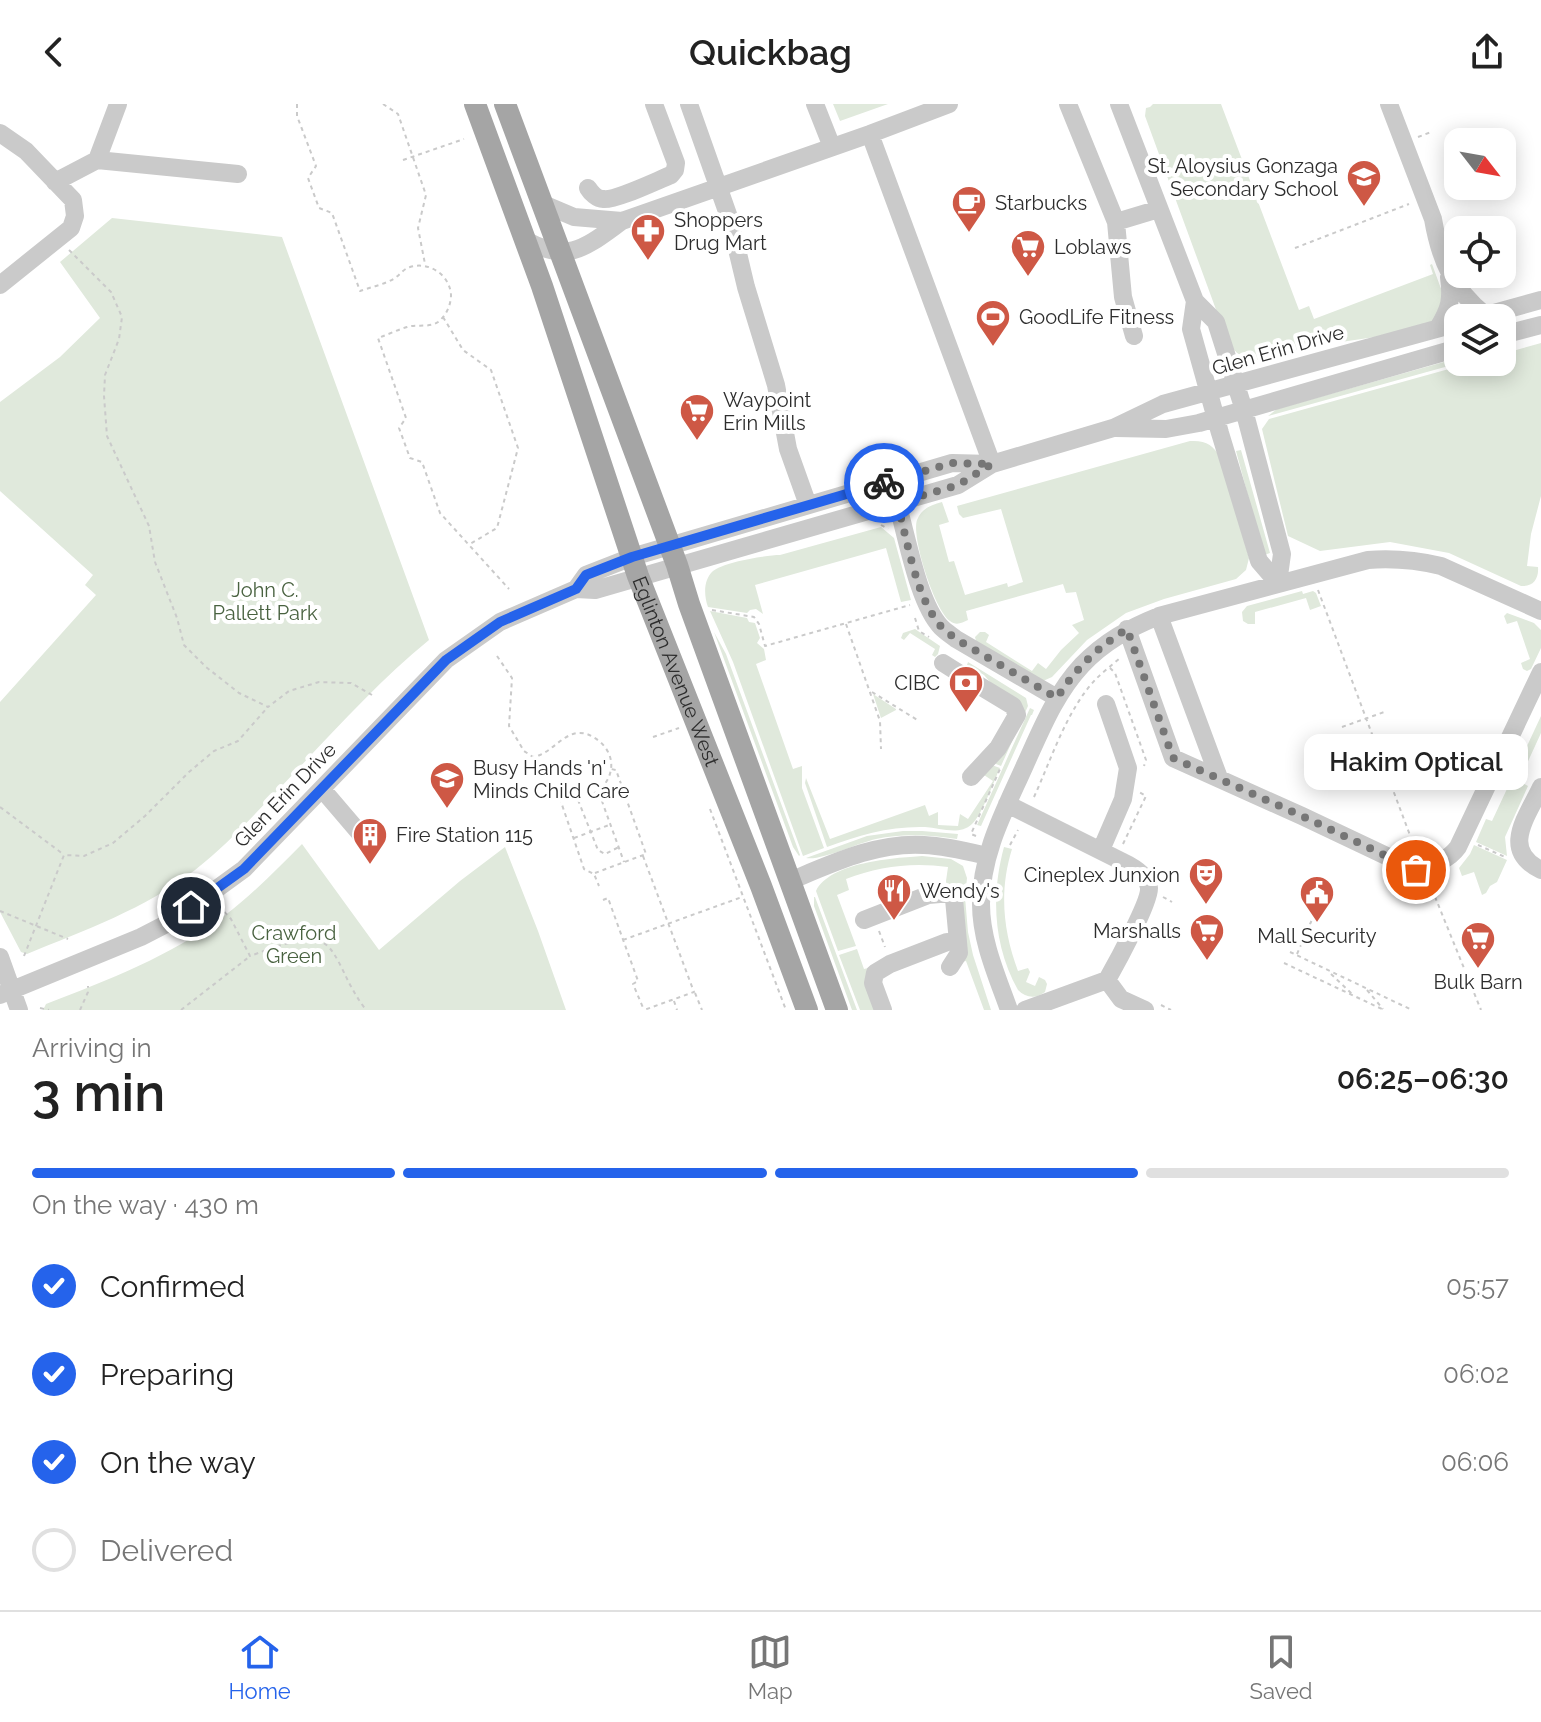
<!DOCTYPE html>
<html lang="en">
<head>
<meta charset="utf-8">
<style>
	body { margin:0; font-family:Raleway,sans-serif; background:#f6f6f6; color:#222; height:100vh; display:flex; flex-direction:column; font-size:30px; white-space:nowrap }
	* { box-sizing:border-box; margin:0 }
	p { font-size:26px; color:#767676 }
	.icon { flex:none; width:44px; height:44px; fill:none; stroke:currentColor; stroke-width:2; stroke-linecap:round; stroke-linejoin:round }
	.map { position:relative; height:906px; overflow:hidden }
	.sheet { display:flex; flex-direction:column; background:#fff; flex:1 }
	.sheet>* { flex:none }
	.needle { width:52px; rotate:121deg }
	.buttons { position:absolute; left:1444px; top:24px; display:grid; gap:16px }
	.buttons a { display:grid; place-items:center; width:72px; height:72px; border-radius:16px; background:#fff; box-shadow:0 4px 20px #0003; font-size:40px }
	.pin { position:absolute; display:grid; place-items:center; width:68px; height:68px; color:#fff; margin:-34px; border:4px solid #fff; border-radius:50%; box-shadow:0 2px 8px #0007 }
	.courier { position:absolute; display:grid; place-items:center; width:80px; height:80px; margin:-40px; border:6px solid #2563eb; border-radius:50%; background:#fff; color:#222; box-shadow:0 2px 10px #0007 }
	.bubble { position:absolute; height:56px; border-radius:16px; background:#fff; box-shadow:0 4px 20px #0003; font-size:26px; font-weight:600; line-height:56px; text-align:center }
	.overview em { font-style:normal; font-weight:600 }
	.overview div { display:flex; flex-direction:column-reverse }
	.overview { display:flex; align-items:center; justify-content:space-between; height:136px; padding:0 32px }
	h1 { font-size:52px; font-weight:600; line-height:60px }
	.bar { display:grid; grid-template-columns:repeat(4,1fr); gap:12px 8px; align-content:center; height:96px; padding:0 32px }
	.bar i { height:10px; border-radius:6px; background:#e0e0e0 }
	.bar .current { background:#2563eb }
	.bar p { grid-column:span 4 }
	ol { padding:0 32px; list-style:none }
	li { display:flex; align-items:center; gap:24px; height:88px }
	li p { margin-inline-start:auto }
	li .icon { padding:8px; border-radius:50%; background:#2563eb; color:#fff; stroke-width:4 }
	li:last-child { color:#767676 }
	li i { width:44px; height:44px; border:4px solid #e0e0e0; border-radius:50% }
	header { display:flex; justify-content:space-between; align-items:center; height:104px; padding:0 32px; background:#fff; font-size:36px; font-weight:600 }
	.tabs { display:flex; justify-content:space-around; align-items:center; height:112px; border-top:2px solid #e0e0e0; background:#fff; font-size:22px; color:#767676 }
	.tabs a { display:grid; justify-items:center; gap:4px }
	.tabs .current { color:#2563eb }
	.map>svg:first-child { display:block }
	.green { fill:#e0e9dc }
	.lines { fill:none; stroke-linecap:round; stroke-linejoin:round }
	.path { stroke:#cacaca; stroke-width:2; stroke-dasharray:4 4; stroke-linecap:butt }
	.minor { stroke:#cacaca; stroke-width:18 }
	.major { stroke:#a5a5a5; stroke-width:22 }
	.done { stroke:#767676; stroke-width:8; stroke-dasharray:0 14.4 }
	.route { stroke:#2563eb; stroke-width:10 }
	.labels { text-anchor:middle; stroke-width:8; stroke-linejoin:round; paint-order:stroke }
	.poi-label { font-size:20px; fill:#2d2d2d; stroke:#fff; text-anchor:start }
	.street-label { font-size:20px; fill:#2d2d2d; stroke:#fff }
	.park-label { font-size:20px; fill:#496240; stroke:#fff }
</style>
</head>
<body>
<header><svg class="icon" aria-label="back" viewBox="0 0 24 24"><path d="M15 5l-7 7 7 7"/></svg>Quickbag<svg class="icon" aria-label="share" viewBox="0 0 24 24"><path d="M12 15V3M7 8l5-5 5 5M5 13v7h14v-7"/></svg></header>
<div class="map">
<svg width="1541" height="906" viewBox="0 0 1541 906">
	<rect width="100%" height="100%" fill="#fff"/>
	<path class="green" d="M833,0H888L840,17Z
		M1153,0H1221L1299,206L1309,202L1314,215L1433,170L1430,161L1432,160L1444,193L1433,217L1382,232L1341,238L1340,234L1260,256C1244,256 1241,253 1229,241L1145,12L1146,4L1150,3Z
		M112,114L282,133L429,536C374,581 327,635 278,686C251,714 226,742 195,766C145,805 85,826 27,850L21,848L0,808V598L96,491L85,481L93,471L0,387V298L60,253L100,214L60,158Z
		M1541,239V392L1531,430L1527,462L1538,463C1539,475 1533,483 1521,482L1449,449L1390,438L1320,447L1288,432L1262,325L1269,315L1474,258H1502V250Z
		M1458,254V258H1463L1268,312L1277,305Z
		M1190,337C1206,336 1213,341 1221,354L1249,454L1246,466L1236,475L1164,495L1126,509L1087,536L1052,573L1043,577L976,537L975,533L980,528H985L989,531L986,538L1032,567L1038,559L1046,565L1061,546L1079,529L1072,521L1084,516L1076,488L1066,489L1063,480L966,507L968,516C962,519 956,522 950,517C935,507 911,433 917,416C922,404 931,401 942,398L949,418L939,421L949,458L954,457L965,491L1007,479L1008,483L1023,478L1001,405L963,414L959,410L957,402Z
		M1241,346L1270,449L1264,451L1236,347Z
		M881,423L894,434L911,496L901,498L886,444L755,481L763,510L756,505L750,506L747,509L708,503C704,492 703,476 713,467C724,458 766,451 780,451Z
		M1302,487L1303,490L1313,487L1316,489L1321,502L1310,506L1306,494L1255,508V520H1248L1243,517L1242,508L1247,502Z
		M710,507L747,514L749,518L755,519L760,534L757,539L764,545L766,556L756,560L793,665L802,662V684L824,744L803,752L733,558Z
		M1507,509L1534,519L1541,526V544L1531,565L1527,567L1523,565L1521,559L1530,555L1517,517L1507,520L1504,512Z
		M915,525L940,542L938,550L935,553L932,551L935,545L910,529L904,536L901,534L903,529Z
		M714,528L726,550L800,751L799,752L793,743Z
		M968,558L1026,594L1028,602L1001,662L991,658L1021,614L984,571L967,561Z
		M873,590L896,605V606L881,614Z
		M1030,604L1034,606L1032,611H1031L981,722L977,721Z
		M1541,612V629L1519,677L1528,682L1505,733L1507,752L1476,738L1486,715L1492,717Z
		M989,660L1000,664C994,677 981,713 972,720C959,732 941,724 925,723C890,722 859,731 827,743L805,679L806,674L830,735L925,701L929,712L938,708V721L958,722L960,710L968,715L993,677L981,669Z
		M903,727H922L958,730L957,735C930,731 903,729 876,735C858,739 821,757 806,754L867,732Z
		M302,740L379,846L460,777L505,743L538,827L566,906H43L46,900C108,876 171,852 224,812C253,790 277,765 302,740Z
		M1474,741L1507,756L1497,778L1490,782L1486,789L1482,791L1474,768L1462,772L1459,764L1470,750Z
		M1004,743L1012,745C999,787 1003,827 1018,867L1028,864L1030,868L1026,878L1035,882L1039,873L1045,876L1047,880L1045,888C1036,895 1026,894 1018,886C993,841 991,791 1004,743Z
		M922,752L951,755L963,762L967,774L965,793L968,828L973,851L991,906H984L966,857L958,859L946,777L948,763C913,758 879,762 846,775L849,786L837,791L856,842L838,847L816,787C830,758 894,754 922,752Z
		M814,793H815L857,906H852L814,802Z
		M857,845L864,865L872,863L879,906H860L839,851Z"/>
	<g class="lines">
		<path class="path" d="M297,0V12L316,62L308,74L319,104L332,109L360,187C371,183 386,180 395,174C401,170 403,165 410,163C429,157 450,171 451,191C451,201 446,212 438,218C429,224 417,220 407,223C397,226 387,231 378,234L406,314L399,324L410,354L422,358L440,409L509,485
			M383,0L398,10L426,91L418,124L425,160
			M1418,33L1431,28
			M403,56L464,35
			M1451,121L1458,139
			M1295,144L1409,100
			M69,146L111,188L122,213L119,235L105,271L104,292L107,332L149,422L155,458L177,514L184,541L206,563L239,589L268,603L289,587L319,578L351,579L372,591
			M443,213L463,246L491,266L518,344L497,424L470,440
			M881,421L888,425
			M1318,486L1417,750
			M712,506L754,513L759,520L765,542L910,501
			M915,514L919,527L929,533
			M846,520L880,617L881,645
			M497,552L512,574L509,622L524,647L533,653C556,650 569,613 599,637C629,662 599,705 563,691L560,695L584,765L594,770L599,782
			M1110,564L1115,569L1146,656L1144,662
			M872,588L919,617
			M1342,623L1387,607
			M653,633L679,624
			M599,689L624,758
			M1034,693C1051,656 1067,605 1096,575C1103,568 1112,561 1120,554
			M578,696L598,746L605,750L619,743
			M0,703L63,750
			M710,705L786,906
			M976,732L971,730L1000,665
			M574,734L609,721
			M1123,740L1146,692L1139,688
			M1010,741L1018,726
			M1478,741L1505,753
			M643,752L694,888L644,906
			M595,769L646,750L616,666L611,665
			M1429,778L1481,906
			M1163,793L1172,798
			M603,796L608,794L638,877L633,880L644,906
			M219,802L231,815L250,852C270,845 306,829 325,840C336,847 345,873 352,884C356,892 361,899 366,906
			M0,807L68,835
			M879,827L885,843
			M623,836L742,793
			M1290,848L1412,906
			M1297,850L1321,795
			M24,852L64,751L84,752L113,739L145,712L189,668L214,647L238,637L267,604
			M1284,859L1384,906
			M1331,870L1352,890
			M1367,886L1383,905
			M695,889L702,906
			M674,897L677,906
			M1161,901L1171,906
			M40,904L49,906
			M80,906L88,888V882
			M181,906L249,853"/>
		<path class="minor" d="M689,0L730,116L746,183L776,281L788,345L808,401
			M815,0L832,43
			M1068,0L1116,118L1123,193L1134,232
			M1119,0L1195,197L1216,218L1244,306L1282,450L1278,479
			M1389,0L1433,115C1440,156 1453,185 1485,211
			M0,29L26,47L73,96L75,112L71,124L0,181
			M870,30L992,360
			M97,56L238,70
			M55,78L97,56L118,0
			M588,84C591,89 597,95 603,95C615,97 658,76 671,71L675,66L676,59L654,0
			M541,99L574,113L622,117
			M1116,118L1159,105
			M525,136C569,160 586,143 622,117L870,30L949,0
			M1195,197L1191,225L1220,329L1259,457L1278,479
			M1476,214L1541,196
			M1438,224C1450,204 1452,196 1449,173
			M1502,231L1541,221
			M1116,324L1166,325L1199,319L1458,244
			M897,399C907,432 918,499 941,523C946,528 951,531 956,535L1057,594
			M576,485L586,471L632,453L952,359L992,360
			M1159,512L1219,674
			M1127,525L1173,654L1302,712L1416,766C1432,761 1448,757 1458,743L1541,568
			M943,559L962,571
			M971,673L998,644L1017,611L1013,602L975,579
			M1541,683C1527,713 1500,746 1541,766
			M322,685L363,733
			M1007,700L1129,761C1138,766 1148,773 1149,784C1150,798 1116,860 1107,876
			M1101,746L1123,695L1128,664L1106,600
			M790,777C833,759 877,738 924,741C946,742 966,747 987,752
			M864,816L928,791L952,789L954,795L959,849L950,863
			M0,853L19,906
			M0,891L141,833L174,816L244,765L446,556L500,518L576,485L595,486L958,381L992,360L1113,324L1163,300L1458,219
			M883,906L873,879L875,869L890,860L947,838
			M1009,906C997,872 981,837 981,800C981,749 1005,706 1025,661C1041,626 1055,590 1082,561C1104,538 1129,524 1159,512L1368,456C1393,454 1416,456 1441,462L1541,507
			M1025,906L1107,876L1121,895L1145,906"/>
		<g class="major">
			<path id="s1" d="M475,0L542,182L638,472L761,782L807,906"/>
			<path d="M505,0L677,461L689,500L837,906"/>
		</g>
	</g>
	<g class="lines">
		<path class="done" d="M884,379L952,359L992,360L958,381L897,399C907,434 914,483 934,513C939,522 948,529 956,535L1057,594C1075,565 1098,543 1127,525L1173,654L1302,712L1416,766"/>
		<path class="route" d="M191,803L244,765L446,556L500,518L576,485L586,471L632,453L884,379"/>
	</g>
	<defs>
		<symbol id="school-pin" viewBox="-11 -11 22 30"><path d="M0 17L-7.5 6A9.5 9.5 0 1 1 7.5 6Z" fill="#ce5845" stroke="#fff"/><path d="M0-5L7-2L0 1L-7-2ZM-4 1L0 2.5L4 1V4Q0 6-4 4Z" fill="#fff"/></symbol>
		<symbol id="cafe-pin" viewBox="-11 -11 22 30"><path d="M0 17L-7.5 6A9.5 9.5 0 1 1 7.5 6Z" fill="#ce5845" stroke="#fff"/><path d="M-5.5-4.5H6V0H3Q3 3.5 0 3.5H-2.5Q-5.5 3.5-5.5 0ZM3-3.2v2h1.7v-2ZM-6 4.5H4V6H-6Z" fill="#fff"/></symbol>
		<symbol id="pharmacy-pin" viewBox="-11 -11 22 30"><path d="M0 17L-7.5 6A9.5 9.5 0 1 1 7.5 6Z" fill="#ce5845" stroke="#fff"/><path d="M-2-6h4v4h4v4h-4v4h-4v-4h-4v-4h4Z" fill="#fff"/></symbol>
		<symbol id="supermarket-pin" viewBox="-11 -11 22 30"><path d="M0 17L-7.5 6A9.5 9.5 0 1 1 7.5 6Z" fill="#ce5845" stroke="#fff"/><path d="M-6-5.5h2.5l.6 2H6L4.5 2H-2.5L-4.4-4H-6ZM-1.5 3.2a1.3 1.3 0 1 0 .1 0ZM3 3.2a1.3 1.3 0 1 0 .1 0Z" fill="#fff"/></symbol>
		<symbol id="stadium-pin" viewBox="-11 -11 22 30"><path d="M0 17L-7.5 6A9.5 9.5 0 1 1 7.5 6Z" fill="#ce5845" stroke="#fff"/><path d="M0-5a6.5 5 0 1 0 0 10a6.5 5 0 1 0 0-10ZM-3.5-1.8h7v3.6h-7Z" fill="#fff"/></symbol>
		<symbol id="bank-pin" viewBox="-11 -11 22 30"><path d="M0 17L-7.5 6A9.5 9.5 0 1 1 7.5 6Z" fill="#ce5845" stroke="#fff"/><path d="M-6-4H6V4H-6ZM0-2.3a2.3 2.3 0 1 0 0 4.6a2.3 2.3 0 1 0 0-4.6Z" fill="#fff"/></symbol>
		<symbol id="building-pin" viewBox="-11 -11 22 30"><path d="M0 17L-7.5 6A9.5 9.5 0 1 1 7.5 6Z" fill="#ce5845" stroke="#fff"/><path d="M-4-6H4V6H1V3H-1V6H-4ZM-2.5-4.3h1.7v1.8h-1.7ZM.8-4.3h1.7v1.8H.8ZM-2.5-1h1.7V.8h-1.7ZM.8-1h1.7V.8H.8Z" fill="#fff"/></symbol>
		<symbol id="theatre-pin" viewBox="-11 -11 22 30"><path d="M0 17L-7.5 6A9.5 9.5 0 1 1 7.5 6Z" fill="#ce5845" stroke="#fff"/><path d="M-5-5.5Q0-4 5-5.5V0Q5 5 0 6Q-5 5-5 0ZM-3.3-2.5H-1v1.5H-3.3ZM1-2.5H3.3v1.5H1ZM-2.8 1Q0 5.5 2.8 1Z" fill="#fff"/></symbol>
		<symbol id="restaurant-pin" viewBox="-11 -11 22 30"><path d="M0 17L-7.5 6A9.5 9.5 0 1 1 7.5 6Z" fill="#ce5845" stroke="#fff"/><path d="M-5-6h1v4h1v-4h1v4h1v-4h1v5L-1.5 .5V6h-2V.5L-5-1ZM5-6V6H3V1.5H1.5Q1.5-4 5-6Z" fill="#fff"/></symbol>
		<symbol id="civic-pin" viewBox="-11 -11 22 30"><path d="M0 17L-7.5 6A9.5 9.5 0 1 1 7.5 6Z" fill="#ce5845" stroke="#fff"/><path d="M-.6-6.5H3V-4.5H.6V-3L4-1V1h2V6H-6V1h2V-1L-.6-3ZM-1.2 2.5V6h2.4V2.5Z" fill="#fff"/></symbol>
	</defs>
	<g fill-rule="evenodd">
		<use href="#school-pin" x="1344" y="53" width="40" height="54"/>
		<use href="#cafe-pin" x="949" y="79" width="40" height="54"/>
		<use href="#pharmacy-pin" x="628" y="107" width="40" height="54"/>
		<use href="#supermarket-pin" x="1008" y="123" width="40" height="54"/>
		<use href="#stadium-pin" x="973" y="193" width="40" height="54"/>
		<use href="#supermarket-pin" x="677" y="287" width="40" height="54"/>
		<use href="#bank-pin" x="946" y="559" width="40" height="54"/>
		<use href="#school-pin" x="427" y="655" width="40" height="54"/>
		<use href="#building-pin" x="350" y="711" width="40" height="54"/>
		<use href="#theatre-pin" x="1186" y="751" width="40" height="54"/>
		<use href="#restaurant-pin" x="874" y="767" width="40" height="54"/>
		<use href="#civic-pin" x="1297" y="769" width="40" height="54"/>
		<use href="#supermarket-pin" x="1187" y="807" width="40" height="54"/>
		<use href="#supermarket-pin" x="1458" y="815" width="40" height="54"/>
	</g>
	<g class="labels">
		<g class="poi-label">
			<text x="1338" y="69" text-anchor="end">St. Aloysius Gonzaga<tspan x="1338" dy="23">Secondary School</tspan></text>
			<text x="995" y="106">Starbucks</text>
			<text x="674" y="123">Shoppers<tspan x="674" dy="23">Drug Mart</tspan></text>
			<text x="1054" y="150">Loblaws</text>
			<text x="1019" y="220">GoodLife Fitness</text>
			<text x="723" y="303">Waypoint<tspan x="723" dy="23">Erin Mills</tspan></text>
			<text x="940" y="586" text-anchor="end">CIBC</text>
			<text x="473" y="671">Busy Hands 'n'<tspan x="473" dy="23">Minds Child Care</tspan></text>
			<text x="396" y="738">Fire Station 115</text>
			<text x="1180" y="778" text-anchor="end">Cineplex Junxion</text>
			<text x="920" y="794">Wendy's</text>
			<text x="1181" y="834" text-anchor="end">Marshalls</text>
			<text x="1317" y="839" text-anchor="middle">Mall Security</text>
			<text x="1478" y="885" text-anchor="middle">Bulk Barn</text>
		</g>
		<g class="street-label">
			<text transform="translate(1278 246) rotate(-16)" y="7">Glen Erin Drive</text>
			<text dy="7" stroke="none"><textPath href="#s1" startOffset="602">Eglinton Avenue West</textPath></text>
			<text transform="translate(285 691) rotate(-46)" y="7">Glen Erin Drive</text>
		</g>
		<g class="park-label">
			<text x="265" y="493">John C.<tspan x="265" dy="23">Pallett Park</tspan></text>
			<text x="294" y="836">Crawford<tspan x="294" dy="23">Green</tspan></text>
		</g>
	</g>
</svg>
<div class="buttons">
<a><svg class="needle" viewBox="-14 -14 28 28"><path d="M0-13l5 13h-10z" fill="#e53935"/><path d="M0 13l5-13h-10z" fill="#767676"/></svg></a>
<a><svg class="icon" aria-label="locate" viewBox="0 0 24 24"><circle cx="12" cy="12" r="6"/><path d="M12 2v4M12 18v4M2 12h4M18 12h4"/></svg></a>
<a><svg class="icon" aria-label="layers" viewBox="0 0 24 24"><path d="M12 4l9 5-9 5-9-5zM3 14l9 5 9-5"/></svg></a>
</div>
<div class="pin" style="left:1416px;top:766px;background:#ea580c"><svg class="icon" aria-label="bag" viewBox="0 0 24 24"><path d="M5 8h14l-1 12H6zM9 8a3 3 0 0 1 6 0"/></svg></div>
<div class="pin" style="left:191px;top:803px;background:#1f2937"><svg class="icon" aria-label="home" viewBox="0 0 24 24"><path d="M3 11l9-7 9 7M6 9v11h12V9"/></svg></div>
<div class="courier" style="left:884px;top:379px"><svg class="icon" aria-label="bike" viewBox="0 0 24 24"><circle cx="6" cy="16" r="4"/><circle cx="18" cy="16" r="4"/><path d="M6 16l4-8h5l3 8M10 8l3 8H6M13 5h3"/></svg></div>
<div class="bubble" style="left:1304px;top:630px;width:224px">Hakim Optical</div>
</div>
<section class="sheet">
<div class="overview"><div><h1>3 min</h1><p>Arriving in</p></div><em>06:25–06:30</em></div>
<div class="bar"><i class="current"></i><i class="current"></i><i class="current"></i><i></i><p>On the way · 430 m</p></div>
<ol>
<li><svg class="icon" aria-label="check" viewBox="0 0 24 24"><path d="M5 12l5 5 9-10"/></svg>Confirmed<p>05:57</p></li>
<li><svg class="icon" aria-label="check" viewBox="0 0 24 24"><path d="M5 12l5 5 9-10"/></svg>Preparing<p>06:02</p></li>
<li><svg class="icon" aria-label="check" viewBox="0 0 24 24"><path d="M5 12l5 5 9-10"/></svg>On the way<p>06:06</p></li>
<li><i></i>Delivered</li>
</ol>
</section>
<nav class="tabs">
<a class="current"><svg class="icon" aria-label="home" viewBox="0 0 24 24"><path d="M3 11l9-7 9 7M6 9v11h12V9"/></svg>Home</a>
<a><svg class="icon" aria-label="map" viewBox="0 0 24 24"><path d="M3 6l6-2 6 2 6-2v14l-6 2-6-2-6 2zM9 4v14M15 6v14"/></svg>Map</a>
<a><svg class="icon" aria-label="saved" viewBox="0 0 24 24"><path d="M7 4h10v16l-5-4-5 4z"/></svg>Saved</a>
</nav>
</body>
</html>
